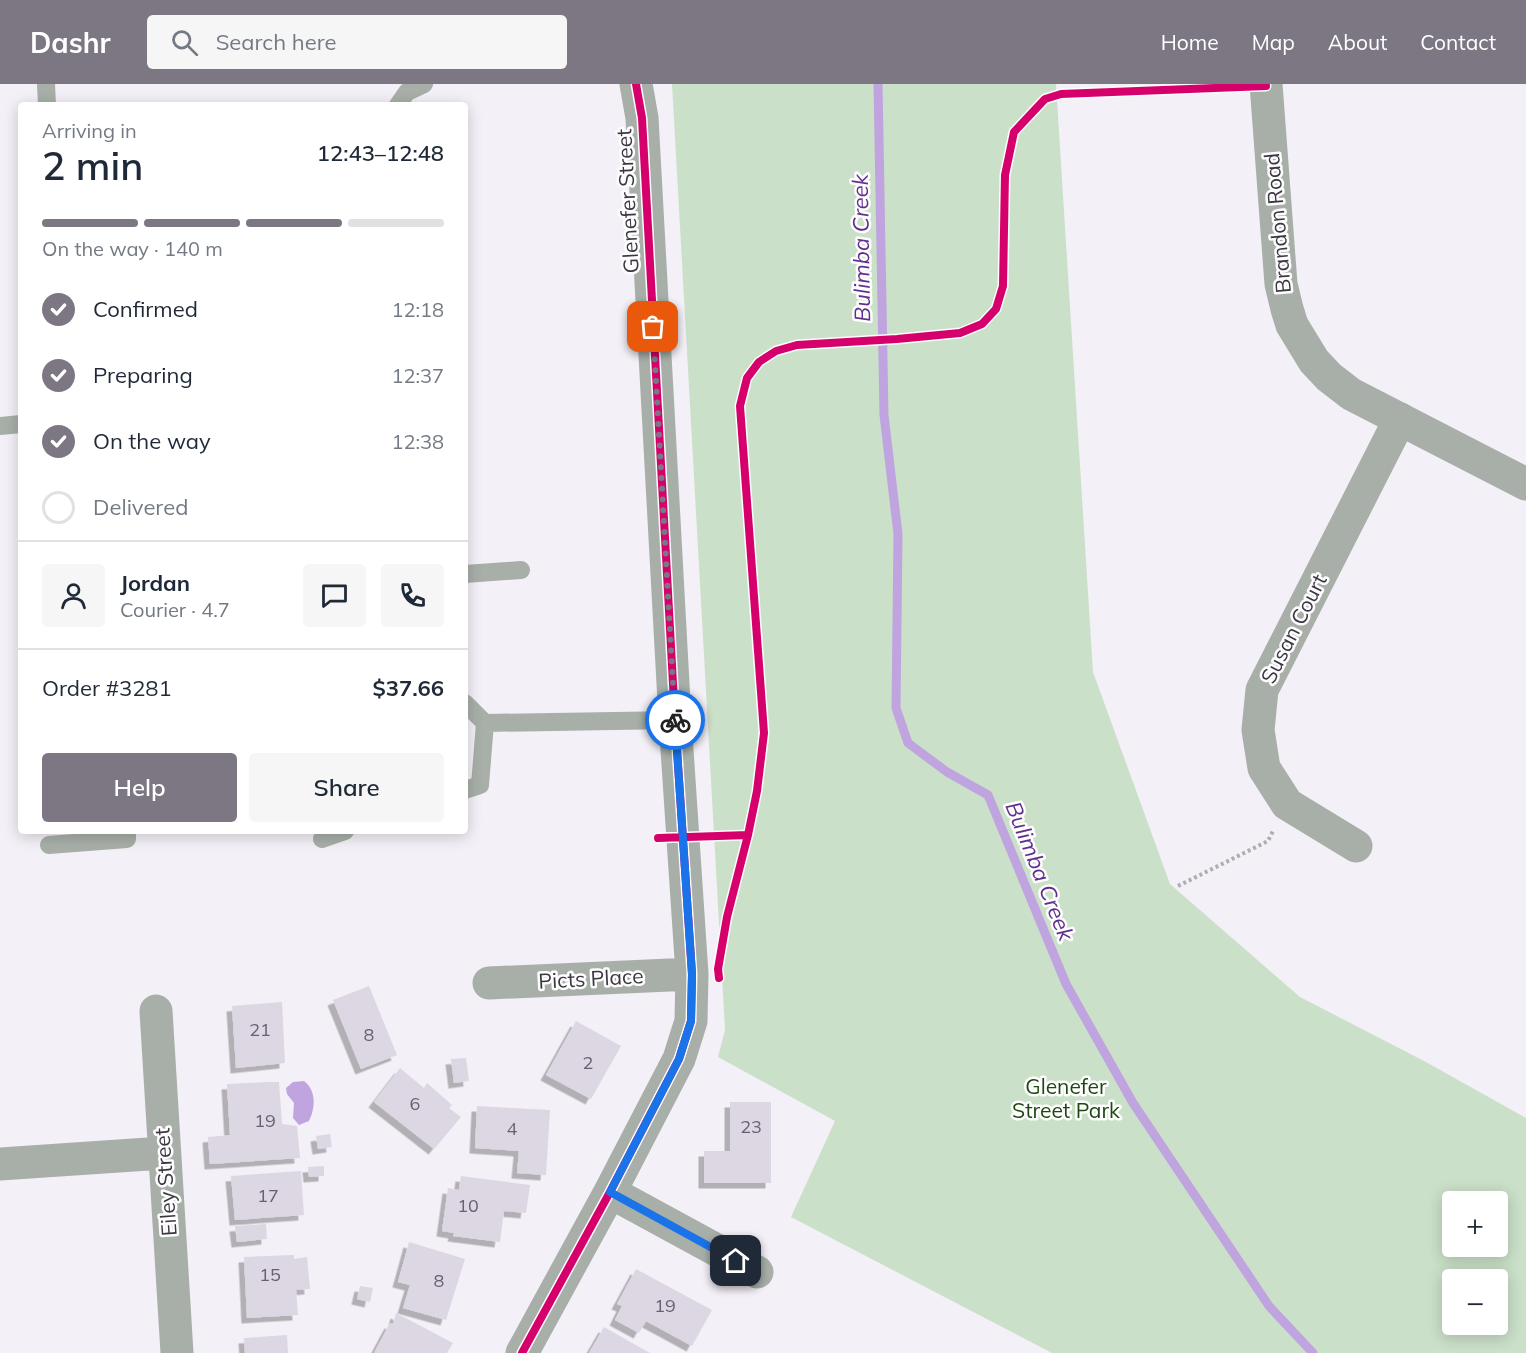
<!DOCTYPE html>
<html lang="en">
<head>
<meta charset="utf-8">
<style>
	body { margin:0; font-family:Mulish,sans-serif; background:#f6f6f7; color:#1f2937; height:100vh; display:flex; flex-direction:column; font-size:22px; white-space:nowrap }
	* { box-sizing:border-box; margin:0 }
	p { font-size:20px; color:#747a83 }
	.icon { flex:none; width:33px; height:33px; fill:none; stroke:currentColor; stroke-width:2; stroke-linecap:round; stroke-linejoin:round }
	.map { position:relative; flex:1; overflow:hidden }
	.drawer { position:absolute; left:18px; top:18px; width:450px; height:732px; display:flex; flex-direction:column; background:#fff; border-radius:6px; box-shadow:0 3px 15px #0003 }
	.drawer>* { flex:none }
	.buttons { position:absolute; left:1442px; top:1107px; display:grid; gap:12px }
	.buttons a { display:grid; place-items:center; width:66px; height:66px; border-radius:6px; background:#fff; box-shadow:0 3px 15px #0003; font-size:30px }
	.pin { position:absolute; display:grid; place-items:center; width:51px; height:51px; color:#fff; margin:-26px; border-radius:12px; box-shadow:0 3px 9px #0006 }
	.courier { position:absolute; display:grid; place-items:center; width:60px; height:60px; margin:-30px; border:4px solid #1a73e8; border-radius:50%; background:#fff; color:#222; box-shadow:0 2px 8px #0007 }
	.head em { font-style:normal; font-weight:600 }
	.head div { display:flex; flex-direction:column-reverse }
	.head { display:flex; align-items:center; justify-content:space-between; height:102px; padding:0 24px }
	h1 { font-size:39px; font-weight:600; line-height:45px }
	.bar { display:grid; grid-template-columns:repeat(4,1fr); gap:9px 6px; align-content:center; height:72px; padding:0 24px }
	.bar i { height:8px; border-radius:4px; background:#e0e1e3 }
	.bar .selected { background:#7c7782 }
	.bar p { grid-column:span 4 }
	.line { display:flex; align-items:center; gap:15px; padding:0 24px; border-top:2px solid #e0e1e3 }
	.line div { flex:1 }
	.round { display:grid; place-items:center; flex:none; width:63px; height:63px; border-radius:6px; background:#f6f6f7 }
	ol { padding:0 24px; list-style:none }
	li { display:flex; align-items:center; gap:18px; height:66px }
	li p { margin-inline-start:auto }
	li .icon { padding:6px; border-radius:50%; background:#7c7782; color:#fff; stroke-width:4 }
	li:last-child { color:#747a83 }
	li i { width:33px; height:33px; border:3px solid #e0e1e3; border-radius:50% }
	.action { display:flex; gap:12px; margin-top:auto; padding:12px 24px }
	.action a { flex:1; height:69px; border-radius:6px; background:#7c7782; color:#fff; font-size:24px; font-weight:600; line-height:69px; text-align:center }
	.action a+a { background:#f6f6f7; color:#1f2937 }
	header { display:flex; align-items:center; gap:36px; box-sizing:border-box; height:84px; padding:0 30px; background:#7c7782; color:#fff }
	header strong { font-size:28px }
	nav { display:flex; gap:33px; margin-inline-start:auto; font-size:21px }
	.search { width:420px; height:54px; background:#f6f6f7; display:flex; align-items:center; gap:15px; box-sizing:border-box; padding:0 21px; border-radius:6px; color:#747a83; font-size:22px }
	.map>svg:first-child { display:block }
	.green { fill:#cbe0c8; fill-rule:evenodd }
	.water { fill:#c0a4e0 }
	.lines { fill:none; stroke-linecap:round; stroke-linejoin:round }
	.stream { stroke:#c0a4e0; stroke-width:9 }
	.building { fill:#dcd7e3; filter:url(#shadow) }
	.path { stroke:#acafad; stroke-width:4; stroke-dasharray:3 3; stroke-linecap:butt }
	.service { stroke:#a8afa8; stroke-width:18 }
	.minor { stroke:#a8afa8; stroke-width:33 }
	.tertiary { stroke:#a8afa8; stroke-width:33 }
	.cycleway-casing { stroke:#fdfdfd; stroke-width:11 }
	.cycleway { stroke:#d6006c; stroke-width:8 }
	.done { stroke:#7c7782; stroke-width:6; stroke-dasharray:0 10.8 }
	.route { stroke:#1a73e8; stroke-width:8 }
	.labels { text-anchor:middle; stroke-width:5; stroke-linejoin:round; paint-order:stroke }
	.number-label { font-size:18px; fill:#66616e }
	.street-label { font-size:21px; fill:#3c3643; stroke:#fdfdfd }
	.park-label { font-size:21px; fill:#1e4713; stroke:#fdfdfd }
	.water-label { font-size:22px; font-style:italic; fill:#612e8f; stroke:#fdfdfd }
</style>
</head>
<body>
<header>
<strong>Dashr</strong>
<div class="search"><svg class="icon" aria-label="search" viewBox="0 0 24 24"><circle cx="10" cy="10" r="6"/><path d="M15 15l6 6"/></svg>Search here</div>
<nav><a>Home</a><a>Map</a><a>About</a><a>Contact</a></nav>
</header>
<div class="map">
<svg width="1526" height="1269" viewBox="0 0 1526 1269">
	<defs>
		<filter id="shadow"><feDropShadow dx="-5.5" dy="5.5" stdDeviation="0" flood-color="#0004"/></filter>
	</defs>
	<rect width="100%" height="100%" fill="#f3f0f7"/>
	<path class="green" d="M672,0H1056L1093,588L1170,800L1300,913L1426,978L1526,1034V1269H1052L791,1133L835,1037L718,973L725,946ZM1452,1118H1497V1162H1452ZM1452,1196H1497V1240H1452Z"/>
	<path class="water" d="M304,997C316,1006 316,1023 309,1037L299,1041L293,1034L294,1019L287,1010L286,1004L293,998Z"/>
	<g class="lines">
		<path class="stream" d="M878,0L884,331L898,450L896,624L908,659L947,688L988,711L1066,900L1133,1019L1269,1222L1313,1269"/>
	</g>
	<path class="building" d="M369,902L397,971L361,985L333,916Z
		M282,918L285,979L236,984L232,922Z
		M576,937L621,962L591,1015L546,991Z
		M466,974L469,997L454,999L451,975Z
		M400,984L424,1004L427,999L452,1021L449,1024L461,1033L434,1065L374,1018Z
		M267,998H279L282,1040L297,1042L300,1074L210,1080L208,1053L230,1051L227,1000Z
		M730,1018H771V1099H704V1067H730Z
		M477,1022L550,1026L546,1091L517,1089L519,1067L475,1064Z
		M330,1050L332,1063L318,1065L316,1052Z
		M324,1082V1092L309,1093L308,1083Z
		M301,1087L304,1131L235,1136L231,1092Z
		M461,1092L530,1101L526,1129L504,1127L500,1158L453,1152L454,1149L442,1147L448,1104L459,1106Z
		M266,1140L267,1155L237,1158L235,1142Z
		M409,1158L465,1175L446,1236L403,1224L410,1201L398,1198Z
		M294,1171V1175L307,1173L310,1205L296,1206L298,1231L247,1234L244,1173Z
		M636,1185L712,1226L692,1262L646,1237L639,1249L615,1236L622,1222L617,1220Z
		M360,1202L373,1204L370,1218L357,1215Z
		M396,1229L453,1259L447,1269H374L390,1239L393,1240Z
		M604,1243L650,1269H589Z
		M287,1251L288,1269H245L244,1254Z"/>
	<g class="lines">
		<path class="path" d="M1178,802L1268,757L1273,747"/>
		<path class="service" d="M46,0L47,21
			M398,21L407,8L424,0
			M0,342L21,340
			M465,490L521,486
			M465,619L485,639L675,636
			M465,706L480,701L485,639
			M322,755L345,747
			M49,761L127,755V747"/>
		<path class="minor" d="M1356,762L1287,720L1264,684L1258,646L1262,606L1400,335
			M489,899L692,890
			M156,927L177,1269
			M0,1080L163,1069
			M610,1108L757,1188
			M522,1269L610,1108L679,975L691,937L692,890L675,636L642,34L636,0"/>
		<path class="tertiary" d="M1266,0L1281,200L1287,225L1292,241L1314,277L1329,293L1351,310L1526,400"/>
		<defs>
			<path id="cycleway" d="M658,754L748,751
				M719,894L718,885L727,833L748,751L757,707L764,649L740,322L747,294L759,278L776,267L797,261L897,255L960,249L982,240L996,225L1003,202L1005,91L1014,48L1045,15L1061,10L1266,2
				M522,1269L610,1108L679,975L691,937L692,890L675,636L642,34L636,0"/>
		</defs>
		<use href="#cycleway" class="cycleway-casing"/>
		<use href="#cycleway" class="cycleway"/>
	</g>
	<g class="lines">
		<path class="done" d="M653,243L675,636"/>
		<path class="route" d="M675,636L692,890L691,937L679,975L610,1108L736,1177"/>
	</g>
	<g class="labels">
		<g class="number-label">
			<text x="260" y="952">21</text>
			<text x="369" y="957">8</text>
			<text x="588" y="985">2</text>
			<text x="415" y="1026">6</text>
			<text x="265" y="1043">19</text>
			<text x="751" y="1049">23</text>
			<text x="512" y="1051">4</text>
			<text x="268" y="1118">17</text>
			<text x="468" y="1128">10</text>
			<text x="270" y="1197">15</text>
			<text x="439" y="1203">8</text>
			<text x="665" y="1228">19</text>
		</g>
		<g class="street-label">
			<text transform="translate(628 117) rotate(-93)" y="7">Glenefer Street</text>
			<text transform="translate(1278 139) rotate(-95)" y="7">Brandon Road</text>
			<text transform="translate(1294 545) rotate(-63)" y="7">Susan Court</text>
			<text transform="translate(591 895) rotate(-3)" y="7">Picts Place</text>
			<text transform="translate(166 1098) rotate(-94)" y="7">Eiley Street</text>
		</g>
		<g class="park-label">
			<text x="1066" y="1010">Glenefer<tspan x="1066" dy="24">Street Park</tspan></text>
		</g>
		<g class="water-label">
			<text transform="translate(861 164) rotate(-91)" y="8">Bulimba Creek</text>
			<text transform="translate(1040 787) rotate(68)" y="8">Bulimba Creek</text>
		</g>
	</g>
</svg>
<div class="buttons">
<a>+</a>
<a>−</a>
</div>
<div class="pin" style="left:653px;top:243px;background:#ea580c"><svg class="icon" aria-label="bag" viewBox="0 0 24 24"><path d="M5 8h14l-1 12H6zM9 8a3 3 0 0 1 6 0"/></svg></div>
<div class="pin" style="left:736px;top:1177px;background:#1f2937"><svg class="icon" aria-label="home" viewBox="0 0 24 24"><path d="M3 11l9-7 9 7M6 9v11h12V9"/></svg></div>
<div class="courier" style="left:675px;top:636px"><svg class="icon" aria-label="bike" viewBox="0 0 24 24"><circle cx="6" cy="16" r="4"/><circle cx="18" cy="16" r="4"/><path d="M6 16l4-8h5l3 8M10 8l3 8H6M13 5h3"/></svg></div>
<section class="drawer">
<div class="head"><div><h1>2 min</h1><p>Arriving in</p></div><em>12:43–12:48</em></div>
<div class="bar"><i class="selected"></i><i class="selected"></i><i class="selected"></i><i></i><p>On the way · 140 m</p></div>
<ol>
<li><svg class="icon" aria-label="check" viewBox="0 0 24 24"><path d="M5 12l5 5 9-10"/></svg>Confirmed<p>12:18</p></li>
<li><svg class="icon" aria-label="check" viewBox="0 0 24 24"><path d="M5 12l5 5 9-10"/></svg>Preparing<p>12:37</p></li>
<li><svg class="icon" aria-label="check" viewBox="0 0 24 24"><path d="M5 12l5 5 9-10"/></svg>On the way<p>12:38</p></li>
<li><i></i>Delivered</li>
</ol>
<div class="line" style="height:108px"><a class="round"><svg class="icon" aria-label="person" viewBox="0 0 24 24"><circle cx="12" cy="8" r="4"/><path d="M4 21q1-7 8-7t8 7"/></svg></a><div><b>Jordan</b><p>Courier · 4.7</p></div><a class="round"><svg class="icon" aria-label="chat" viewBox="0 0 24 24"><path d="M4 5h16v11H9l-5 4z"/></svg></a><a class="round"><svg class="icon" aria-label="phone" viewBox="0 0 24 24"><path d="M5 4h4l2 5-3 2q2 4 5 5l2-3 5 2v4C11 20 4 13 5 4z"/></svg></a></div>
<div class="line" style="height:78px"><div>Order #3281</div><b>$37.66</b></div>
<div class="action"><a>Help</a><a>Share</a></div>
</section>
</div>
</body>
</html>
